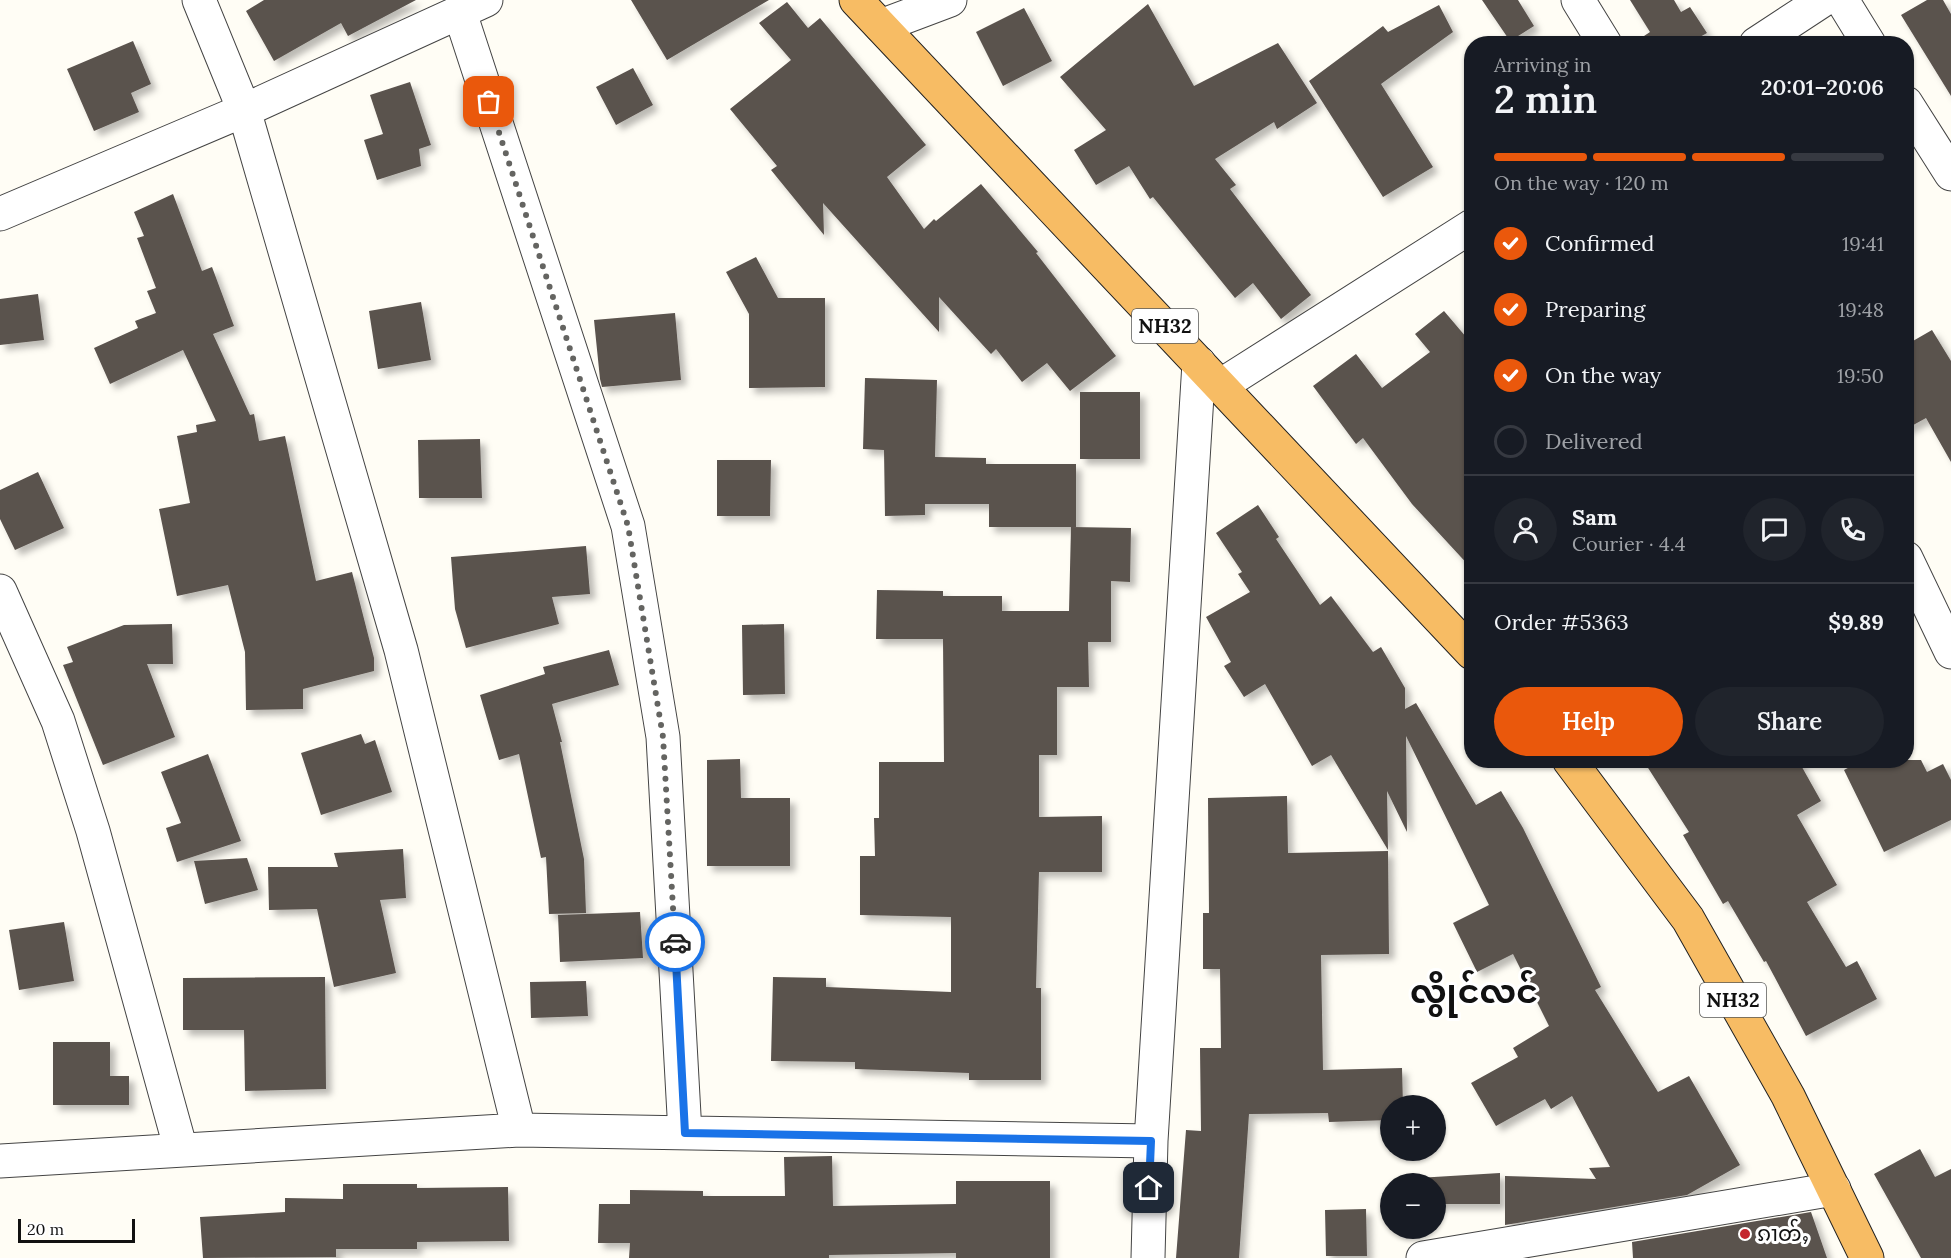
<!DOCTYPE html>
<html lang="en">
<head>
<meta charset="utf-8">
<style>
	body { margin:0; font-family:Lora,"Noto Sans Myanmar",serif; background:#20242c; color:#f1f3f6; height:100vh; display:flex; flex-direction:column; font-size:22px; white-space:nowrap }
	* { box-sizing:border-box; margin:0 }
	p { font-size:20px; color:#9ea1a6 }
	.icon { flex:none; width:33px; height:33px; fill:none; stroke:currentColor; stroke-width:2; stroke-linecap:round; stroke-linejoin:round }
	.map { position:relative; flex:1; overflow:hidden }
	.side { position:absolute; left:1464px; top:36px; width:450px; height:732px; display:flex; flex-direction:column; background:#171b24; border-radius:24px; box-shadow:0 2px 4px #0004 }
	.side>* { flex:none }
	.controls { position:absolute; left:1380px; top:1095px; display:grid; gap:12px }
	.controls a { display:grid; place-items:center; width:66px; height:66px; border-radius:50%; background:#171b24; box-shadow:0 2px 4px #0004; font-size:30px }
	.scale { position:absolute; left:18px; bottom:15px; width:117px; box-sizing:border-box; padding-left:6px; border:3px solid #111; border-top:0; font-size:16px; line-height:21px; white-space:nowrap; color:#111; -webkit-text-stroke:4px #fff; paint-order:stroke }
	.pin { position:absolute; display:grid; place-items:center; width:51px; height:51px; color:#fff; margin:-26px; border-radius:12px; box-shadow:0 3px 9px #0006 }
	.courier { position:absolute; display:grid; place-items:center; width:60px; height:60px; margin:-30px; border:4px solid #1a73e8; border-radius:50%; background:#fff; color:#222; box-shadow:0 2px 8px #0007 }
	.head em { font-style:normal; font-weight:600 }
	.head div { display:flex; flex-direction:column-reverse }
	.head { display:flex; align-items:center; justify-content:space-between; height:102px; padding:0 30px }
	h1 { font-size:39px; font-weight:600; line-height:45px }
	.bar { display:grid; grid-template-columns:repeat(4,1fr); gap:9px 6px; align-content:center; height:72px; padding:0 30px }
	.bar i { height:8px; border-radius:4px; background:#363941 }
	.bar .current { background:#ea580c }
	.bar p { grid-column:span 4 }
	.line { display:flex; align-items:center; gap:15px; padding:0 30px; border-top:2px solid #363941 }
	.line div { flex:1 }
	.round { display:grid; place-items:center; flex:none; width:63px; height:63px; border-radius:32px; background:#20242c }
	ol { padding:0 30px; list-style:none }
	li { display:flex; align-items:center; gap:18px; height:66px }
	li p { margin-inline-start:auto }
	li .icon { padding:6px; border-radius:50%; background:#ea580c; color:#fff; stroke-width:4 }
	li:last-child { color:#9ea1a6 }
	li i { width:33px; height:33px; border:3px solid #363941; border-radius:50% }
	.primary-button { display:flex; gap:12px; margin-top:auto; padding:12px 30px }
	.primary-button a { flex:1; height:69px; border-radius:36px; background:#ea580c; color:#fff; font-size:24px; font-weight:600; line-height:69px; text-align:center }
	.primary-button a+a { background:#20242c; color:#f1f3f6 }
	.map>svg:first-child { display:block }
	.building { fill:#5a524d; filter:url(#shadow) }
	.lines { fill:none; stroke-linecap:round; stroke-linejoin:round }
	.minor-casing { stroke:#444; stroke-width:35 }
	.trunk-casing { stroke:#222; stroke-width:35 }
	.minor { stroke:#fff; stroke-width:33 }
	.trunk { stroke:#f7bc64; stroke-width:33 }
	.done { stroke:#646461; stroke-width:6; stroke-dasharray:0 10.8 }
	.route { stroke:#1a73e8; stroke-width:8 }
	.poi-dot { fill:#c4262e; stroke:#fff; stroke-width:2 }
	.labels { text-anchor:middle; stroke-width:6; stroke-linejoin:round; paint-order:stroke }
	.shield { fill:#fff; stroke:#585858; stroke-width:1.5 }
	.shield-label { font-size:20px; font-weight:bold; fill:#111 }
	.poi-label { font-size:21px; fill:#111; stroke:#fff; text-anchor:start }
	.town-label { font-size:33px; font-weight:bold; fill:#111; stroke:#fff }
</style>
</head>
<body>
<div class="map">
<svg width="1951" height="1258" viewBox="0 0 1951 1258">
	<defs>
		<filter id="shadow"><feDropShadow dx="5.5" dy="5.5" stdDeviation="3" flood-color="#0004"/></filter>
	</defs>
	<rect width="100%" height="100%" fill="#fffdf5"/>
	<path class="building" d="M264,0H416L348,36L341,23L274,61L246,11Z
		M631,0H769L667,60Z
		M1482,0H1518L1534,26L1510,41Z
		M1630,0H1674L1681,12L1690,7L1707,33L1698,38L1701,44H1632L1650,32Z
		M1927,0H1943L1951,14V96L1901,15Z
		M787,2L808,28L820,18L926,145L887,177L924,229L934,219L936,221L981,184L1038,252L1036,253L1116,356L1070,391L1047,363L1022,382L996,349L991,354L939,297V332L823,203L824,235L771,170L777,166L730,109L791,60L759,23Z
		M1148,4L1194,86L1278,43L1317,103L1277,129L1274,122L1215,159L1236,185L1230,189L1311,295L1281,319L1253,283L1235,298L1153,197L1150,199L1129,166L1096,185L1074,150L1106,130L1060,77Z
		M1439,5L1453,32L1381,84L1433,167L1383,197L1309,81L1383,26L1388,32Z
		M1024,8L1052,61L1003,86L976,32Z
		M133,41L151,84L131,93L139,112L94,131L67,69Z
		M633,68L653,105L616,125L596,87Z
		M410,82L431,145L419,149L421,166L377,180L364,140L383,134L370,95Z
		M173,194L202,271L212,267L234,326L213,334L250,415L254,414L259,441L285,436L316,581L352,572L374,658V671L303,689V709L246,710L245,652L228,585L177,596L159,509L190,503L177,436L197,432L196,425L216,421L183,350L110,384L94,348L138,328L135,321L156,313L147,291L156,288L137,238L144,236L134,212Z
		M756,257L778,298H825V387L749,388V314L726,272Z
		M38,294L44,340L0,345V299Z
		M421,302L431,360L378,369L369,311Z
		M1444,311L1472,344V569L1412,504L1363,438L1356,444L1313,386L1356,354L1382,388L1430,352L1415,334Z
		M675,313L681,380L602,387L600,379L594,320Z
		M1932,330L1951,361V462L1926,418L1906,429V345Z
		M865,378L937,380L935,457L986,458V464H1076V527H989V504H925V515L885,516L884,450L863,449Z
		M1080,392H1140V459H1080Z
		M480,439L482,498H419L418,440Z
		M717,460H771L770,516H717Z
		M38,472L64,528L15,550L0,519V490Z
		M1258,505L1279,537L1276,539L1320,605L1331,596L1373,652L1381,647L1405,688V709L1416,703L1476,805L1501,791L1523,828L1601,987L1595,990L1658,1092L1689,1076L1740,1165L1687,1195L1505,1225V1176L1596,1179L1589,1168L1610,1167L1572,1096L1551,1109L1545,1099L1496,1126L1471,1083L1518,1057L1513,1048L1549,1026L1513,954L1477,972L1453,923L1489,905L1406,736L1407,832L1387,791L1388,850L1331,755L1312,766L1265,684L1244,697L1224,666L1231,662L1206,617L1250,592L1238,574L1242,572L1216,533Z
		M1071,527L1131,528L1130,582L1111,581V642H1088L1089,687H1057V755H1039V817L1102,816V872H1039L1036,988H1041V1080H969V1073L855,1069V1062L771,1061L773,977L826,978V987L951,992V917L860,915V856H875L874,818H879V762H944L943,639H876L877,590L943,591V596H1002V611H1069Z
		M586,546L590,594L552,597L559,624L466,648L455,609L451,557Z
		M172,624L173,664H147L175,737L103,765L63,665L73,662L67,647L124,625Z
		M784,624L785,694L743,695L742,625Z
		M609,650L619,685L552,704L562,742H560L584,859L586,913L549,914L546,857L541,858L519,754L499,760L480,695L545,674L543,667Z
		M361,734L365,744L375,740L392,792L321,815L301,753Z
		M208,754L241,841L177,862L166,828L181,823L161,772Z
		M740,759L741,798H790V866H707V760Z
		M1643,760H1798L1821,801L1797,815L1837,885L1807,902L1846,967L1857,961L1877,999L1806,1036L1766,961L1764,962L1728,901L1723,904L1683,835L1689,832Z
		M1863,760H1921L1927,772L1943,764L1951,780V820L1884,852L1844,770Z
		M1287,796L1288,853L1388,851L1389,954L1321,955L1323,1070L1402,1068L1403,1106H1390V1120L1329,1122L1328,1113L1249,1114L1239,1258H1176L1186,1130L1201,1131L1200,1048H1221L1220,969H1203V913H1209L1208,798Z
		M403,849L406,898L380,900L396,973L334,987L317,909L269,910L268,867H338L334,853Z
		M247,858L258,890L205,904L194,861Z
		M640,912L643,958L560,962L558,915Z
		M64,922L74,981L19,990L9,930Z
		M325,977L326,1089L245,1091L244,1030H183V978Z
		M586,981L588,1016L531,1018L530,982Z
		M53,1042H110V1076H129V1105H53Z
		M1920,1149L1935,1177L1951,1169V1258H1921L1874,1174Z
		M832,1156L833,1206L956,1204V1181H1050V1258H956V1253L829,1255V1258H629L630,1243H598L599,1204H630V1190L703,1191V1196H785L784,1157Z
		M1500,1173V1204H1436V1184H1402L1401,1179Z
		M343,1184H417V1188L508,1187L509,1241L417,1242V1249H336V1257L203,1258L200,1217L285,1212V1198L343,1199Z
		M1366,1209L1367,1256H1326L1325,1210Z
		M1811,1212L1827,1258H1633L1632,1242Z"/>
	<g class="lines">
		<defs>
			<path id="minor" d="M199,0L244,110L401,650L519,1130
				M1578,0L1605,44
				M1842,0L1869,44
				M460,13L628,526L663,737L685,1133
				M881,26L950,0
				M1756,44L1823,0
				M1906,103L1951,174
				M0,214L254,106L486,0
				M1220,386L1472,226
				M1906,558L1951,652
				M0,591L58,721L93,831L181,1150
				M0,1161L519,1130L1151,1141
				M1148,1258L1151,1141L1199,363
				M1423,1258L1834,1189"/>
			<path id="trunk" d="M856,0L1472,653
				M1569,760L1688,919L1788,1096L1867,1258"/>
		</defs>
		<use href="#minor" class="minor-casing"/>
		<use href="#trunk" class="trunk-casing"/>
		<use href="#minor" class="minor"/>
		<use href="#trunk" class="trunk"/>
	</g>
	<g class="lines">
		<path class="done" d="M489,102L628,526L663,737L675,942"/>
		<path class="route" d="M675,942L685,1133L1151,1141L1149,1188"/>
	</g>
	<circle class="poi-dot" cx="1745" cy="1234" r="6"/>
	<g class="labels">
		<g class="shield">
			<rect x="1132" y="309" width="66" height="34" rx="4.5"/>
			<rect x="1700" y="983" width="66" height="34" rx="4.5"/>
		</g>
		<g class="shield-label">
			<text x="1165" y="333">NH32</text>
			<text x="1733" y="1007">NH32</text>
		</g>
		<g class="poi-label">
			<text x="1757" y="1241">ၵၢတ်ႇ</text>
		</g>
		<g class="town-label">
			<text x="1474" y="1003">လွိုင်လင်</text>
		</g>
	</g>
</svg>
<div class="controls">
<a>+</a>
<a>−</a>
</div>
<div class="scale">20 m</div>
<div class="pin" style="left:489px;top:102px;background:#ea580c"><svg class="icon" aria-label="bag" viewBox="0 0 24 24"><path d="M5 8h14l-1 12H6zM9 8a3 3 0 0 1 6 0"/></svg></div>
<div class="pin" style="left:1149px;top:1188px;background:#1f2937"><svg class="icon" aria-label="home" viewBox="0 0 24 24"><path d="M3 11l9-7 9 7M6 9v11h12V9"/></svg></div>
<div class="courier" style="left:675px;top:942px"><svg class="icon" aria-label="car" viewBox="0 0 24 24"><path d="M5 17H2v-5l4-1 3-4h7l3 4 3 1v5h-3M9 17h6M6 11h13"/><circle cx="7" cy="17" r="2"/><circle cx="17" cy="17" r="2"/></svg></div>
<section class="side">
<div class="head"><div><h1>2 min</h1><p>Arriving in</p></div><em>20:01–20:06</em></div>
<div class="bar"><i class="current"></i><i class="current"></i><i class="current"></i><i></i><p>On the way · 120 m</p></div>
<ol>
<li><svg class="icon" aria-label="check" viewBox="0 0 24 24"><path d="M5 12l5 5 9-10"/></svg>Confirmed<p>19:41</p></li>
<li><svg class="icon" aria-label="check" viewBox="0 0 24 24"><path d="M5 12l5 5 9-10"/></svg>Preparing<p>19:48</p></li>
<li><svg class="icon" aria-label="check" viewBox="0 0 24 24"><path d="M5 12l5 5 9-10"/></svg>On the way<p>19:50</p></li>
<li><i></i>Delivered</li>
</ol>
<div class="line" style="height:108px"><a class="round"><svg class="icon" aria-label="person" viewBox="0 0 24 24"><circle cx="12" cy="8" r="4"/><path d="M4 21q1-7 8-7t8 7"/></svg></a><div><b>Sam</b><p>Courier · 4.4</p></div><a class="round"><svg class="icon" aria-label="chat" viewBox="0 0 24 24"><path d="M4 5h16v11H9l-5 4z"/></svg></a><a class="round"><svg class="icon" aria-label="phone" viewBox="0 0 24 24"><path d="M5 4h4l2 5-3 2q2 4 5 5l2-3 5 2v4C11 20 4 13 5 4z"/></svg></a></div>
<div class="line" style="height:78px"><div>Order #5363</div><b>$9.89</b></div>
<div class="primary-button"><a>Help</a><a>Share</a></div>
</section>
</div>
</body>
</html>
